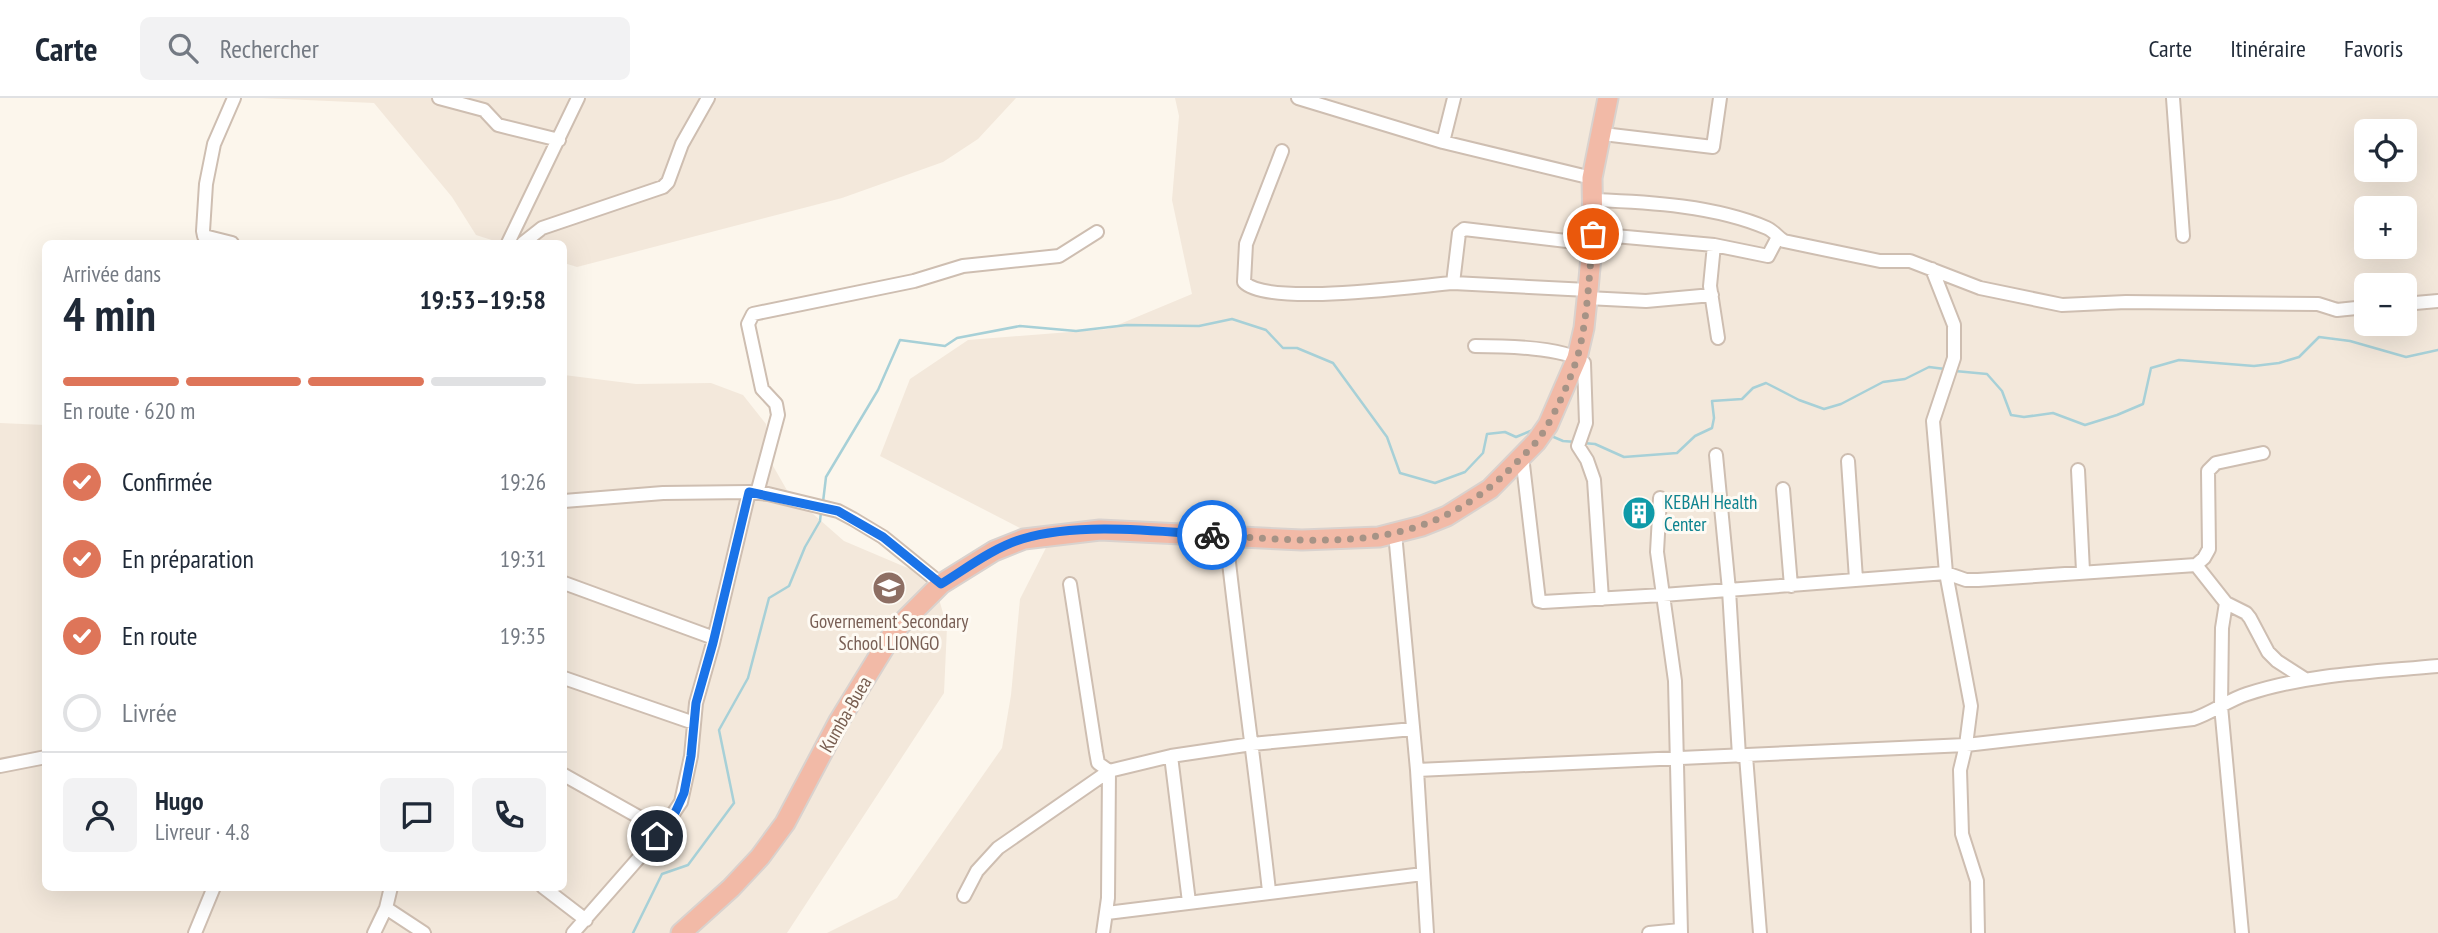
<!DOCTYPE html>
<html lang="fr">
<head>
<meta charset="utf-8">
<style>
	body { margin:0; font-family:"PT Sans Narrow",sans-serif; background:#f2f2f3; color:#1f2937; height:100vh; display:flex; flex-direction:column; font-size:26px; white-space:nowrap }
	* { box-sizing:border-box; margin:0 }
	p { font-size:23px; color:#747a83 }
	.icon { flex:none; width:38px; height:38px; fill:none; stroke:currentColor; stroke-width:2; stroke-linecap:round; stroke-linejoin:round }
	.map { position:relative; flex:1; overflow:hidden }
	.drawer { position:absolute; left:42px; top:142px; width:525px; height:651px; display:flex; flex-direction:column; background:#fff; border-radius:10px; box-shadow:0 7px 28px #0002 }
	.drawer>* { flex:none }
	.tools { position:absolute; left:2354px; top:21px; display:grid; gap:14px }
	.tools a { display:grid; place-items:center; width:63px; height:63px; border-radius:10px; background:#fff; box-shadow:0 7px 28px #0002; font-size:35px }
	.pin { position:absolute; display:grid; place-items:center; width:60px; height:60px; color:#fff; margin:-30px; border:4px solid #fff; border-radius:50%; box-shadow:0 2px 7px #0007 }
	.courier { position:absolute; display:grid; place-items:center; width:70px; height:70px; margin:-35px; border:5px solid #1a73e8; border-radius:50%; background:#fff; color:#222; box-shadow:0 2px 9px #0007 }
	.summary em { font-style:normal; font-weight:800 }
	.summary div { display:flex; flex-direction:column-reverse }
	.summary { display:flex; align-items:center; justify-content:space-between; height:119px; padding:0 21px }
	h1 { font-size:46px; font-weight:800; line-height:52px }
	.bar { display:grid; grid-template-columns:repeat(4,1fr); gap:10px 7px; align-content:center; height:84px; padding:0 21px }
	.bar i { height:9px; border-radius:5px; background:#e0e1e3 }
	.bar .active { background:#de7559 }
	.bar p { grid-column:span 4 }
	.line { display:flex; align-items:center; gap:18px; padding:0 21px; border-top:2px solid #e0e1e3 }
	.line div { flex:1 }
	.round { display:grid; place-items:center; flex:none; width:74px; height:74px; border-radius:10px; background:#f2f2f3 }
	ol { padding:0 21px; list-style:none }
	li { display:flex; align-items:center; gap:21px; height:77px }
	li p { margin-inline-start:auto }
	li .icon { padding:7px; border-radius:50%; background:#de7559; color:#fff; stroke-width:4 }
	li:last-child { color:#747a83 }
	li i { width:38px; height:38px; border:4px solid #e0e1e3; border-radius:50% }
	header { display:flex; align-items:center; gap:42px; box-sizing:border-box; height:98px; padding:0 35px; background:#fff; border-bottom:2px solid #e0e1e3 }
	header strong { font-size:33px }
	nav { display:flex; gap:38px; margin-inline-start:auto; font-size:24px }
	.search { width:490px; height:63px; background:#f2f2f3; display:flex; align-items:center; gap:18px; box-sizing:border-box; padding:0 24px; border-radius:10px; color:#747a83; font-size:26px }
	.map>svg:first-child { display:block }
	.residential { fill:#f3e8db; fill-rule:evenodd }
	.lines { fill:none; stroke-linecap:round; stroke-linejoin:round }
	.stream { stroke:#a7d0d7; stroke-width:2.5 }
	.minor-casing { stroke:#cebeb1; stroke-width:16 }
	.highway-casing { stroke:#d9d2ce; stroke-width:23 }
	.minor { stroke:#fff; stroke-width:12 }
	.highway { stroke:#f2baa7; stroke-width:19 }
	.done { stroke:#a69386; stroke-width:7; stroke-dasharray:0 12.6 }
	.route { stroke:#1a73e8; stroke-width:9 }
	.labels { text-anchor:middle; stroke-width:6; stroke-linejoin:round; paint-order:stroke }
	.culture-label { font-size:19px; fill:#0d838f; stroke:#fefaf3; text-anchor:start }
	.education-label { font-size:19px; fill:#785e54; stroke:#fefaf3 }
	.street-label { font-size:19px; fill:#775d4f; stroke:#fefaf3 }
</style>
</head>
<body>
<header>
<strong>Carte</strong>
<div class="search"><svg class="icon" aria-label="search" viewBox="0 0 24 24"><circle cx="10" cy="10" r="6"/><path d="M15 15l6 6"/></svg>Rechercher</div>
<nav><a>Carte</a><a>Itinéraire</a><a>Favoris</a></nav>
</header>
<div class="map">
<svg width="2438" height="835" viewBox="0 0 2438 835">
	<rect width="100%" height="100%" fill="#fcf6ec"/>
	<path class="residential" d="M261,0H1016L978,41L943,64L842,100L577,169L564,165V145H501L476,137L452,99L374,5Z
		M1175,0H2438V835H827L897,800L1002,650L1011,597L1020,501L1056,430H1020L880,358L910,281L968,242L1108,231L1192,196L1172,102L1179,18ZM2366,33H2404V72H2366ZM2366,110H2404V149H2366ZM2366,187H2404V226H2366Z
		M564,277L636,286L711,285L743,297L766,326L769,361L788,394L844,443L910,471L937,494L947,529L944,595L787,835H0V325L45,327L46,789H564Z"/>
	<g class="lines">
		<path class="stream" d="M1955,273L1987,276L2002,293L2011,317L2024,319L2053,315L2085,327L2117,317L2143,306L2151,270L2179,262L2254,268L2279,265L2299,259L2319,239L2350,243L2406,259L2438,252
			M1549,337L1563,343L1576,344
			M1583,345L1595,346L1624,359L1677,355L1695,338L1712,330L1714,320L1712,303L1742,301L1753,290L1766,285L1799,302L1824,311L1841,306L1883,284L1905,281L1929,269L1945,271
			M823,404L826,379L878,292L900,242L945,248L957,240L1020,228L1076,233L1127,227L1199,228L1232,221L1266,232L1283,250H1297L1333,265L1387,339L1400,375L1435,385L1465,374L1483,355L1487,336L1505,334L1516,339L1533,332
			M633,835L662,776L688,767L734,705L719,632L748,580L769,500L789,488L805,449L820,423L821,414"/>
		<defs>
			<path id="minor" d="M439,0L484,12L498,27L559,42
				M1298,0L1443,44L1592,80
				M2173,0L2183,138
				M1603,36L1713,49L1720,0
				M1443,44L1454,0
				M1282,53L1246,146L1244,184C1267,209 1416,188 1453,185L1459,135L1464,131L1592,146
				M1594,102C1650,104 1716,108 1767,130C1774,133 1777,139 1784,143L1880,163H1910L1980,190L2062,207L2126,204L2318,206L2337,212L2366,209
				M1593,136L1714,147L1768,158L1778,139
				M232,145L204,138L203,133L206,86L214,46L234,0
				M508,145L578,0
				M523,145L542,130L663,89L668,84L682,46L708,0
				M1714,147L1710,188L1718,240
				M1453,185L1588,192
				M1587,200L1646,203L1712,197
				M2404,206L2438,203
				M1475,248C1498,248 1568,249 1584,265L1586,325L1578,348L1587,362L1594,382L1602,501
				M1716,357L1729,492L1739,658
				M1522,358L1539,503L1543,504L1663,497L1946,475L1966,482H1978L2196,467L2204,460L2209,451L2208,373L2216,365L2263,355
				M1848,363L1856,481
				M2078,372L2083,473
				M1783,391L1791,488
				M757,395L778,317L776,306L762,291L748,226L753,216L914,183L963,168L1059,158L1097,134
				M1660,400L1657,454L1675,583L1681,835
				M564,403L663,395L749,394L768,396L838,413L853,421L883,439L941,486
				M1395,435L1417,672L1427,835
				M1226,438C1239,556 1256,675 1269,793
				M2196,467L2226,505L2246,515L2250,520L2268,554L2277,563L2305,581
				M564,485L714,540
				M1070,486L1096,654L1098,665L1109,673L1108,800L1103,835
				M2226,505L2222,530L2221,608L2242,835
				M564,580L694,625
				M1171,658L1189,804
				M1746,658L1760,835
				M0,668L46,659
				M1417,672L1966,647L1971,608L1946,475L1933,323L1954,260V227L1932,171
				M564,677L662,732
				M543,789L586,822
				M964,798L977,773L998,750L1109,673L1171,658L1252,646L1413,631
				M386,810L424,835
				M1107,815L1423,776
				M195,835L214,789
				M374,835L386,810L391,789
				M573,835L658,738L681,704L691,658L696,605L713,545L749,394
				M1649,835L1680,832
				M1978,835L1977,783L1962,736L1960,672L1966,647L2193,621C2212,615 2228,602 2247,596C2308,576 2374,574 2438,568"/>
			<path id="highway" d="M681,835L731,790L760,759L785,725L839,623L895,532L941,486L994,453L1024,441L1100,432L1302,442L1379,439L1422,428L1447,418L1490,391L1536,344L1548,327L1577,260L1584,230L1588,192L1593,136L1592,80L1608,0"/>
		</defs>
		<use href="#minor" class="minor-casing"/>
		<use href="#highway" class="highway-casing"/>
		<use href="#minor" class="minor"/>
		<use href="#highway" class="highway"/>
	</g>
	<g class="lines">
		<path class="done" d="M1212,437C1328,444 1426,458 1515,366C1522,359 1530,351 1537,343C1552,324 1571,281 1578,257C1588,218 1589,177 1593,136"/>
		<path class="route" d="M657,738L674,717L684,695L691,658L696,605L713,545L749,394L838,413L883,439L941,486C967,470 993,450 1022,441C1079,424 1154,433 1212,437"/>
	</g>
	<defs>
		<symbol id="building-disc" viewBox="-11 -11 22 22"><circle r="9.5" fill="#0f9aa8" stroke="#fefaf3"/><path d="M-4-6H4V6H1V3H-1V6H-4ZM-2.5-4.3h1.7v1.8h-1.7ZM.8-4.3h1.7v1.8H.8ZM-2.5-1h1.7V.8h-1.7ZM.8-1h1.7V.8H.8Z" fill="#fff"/></symbol>
		<symbol id="school-disc" viewBox="-11 -11 22 22"><circle r="9.5" fill="#8d6e63" stroke="#fefaf3"/><path d="M0-5L7-2L0 1L-7-2ZM-4 1L0 2.5L4 1V4Q0 6-4 4Z" fill="#fff"/></symbol>
	</defs>
	<g fill-rule="evenodd">
		<use href="#building-disc" x="1620" y="396" width="38" height="38"/>
		<use href="#school-disc" x="870" y="471" width="38" height="38"/>
	</g>
	<g class="labels">
		<g class="culture-label">
			<text x="1664" y="411">KEBAH Health<tspan x="1664" dy="22">Center</tspan></text>
		</g>
		<g class="education-label">
			<text x="889" y="530">Governement Secondary<tspan x="889" dy="22">School LIONGO</tspan></text>
		</g>
		<g class="street-label">
			<text transform="translate(845 616) rotate(-60)" y="7">Kumba-Buea</text>
		</g>
	</g>
</svg>
<div class="tools">
<a><svg class="icon" aria-label="locate" viewBox="0 0 24 24"><circle cx="12" cy="12" r="6"/><path d="M12 2v4M12 18v4M2 12h4M18 12h4"/></svg></a>
<a>+</a>
<a>−</a>
</div>
<div class="pin" style="left:1593px;top:136px;background:#ea580c"><svg class="icon" aria-label="bag" viewBox="0 0 24 24"><path d="M5 8h14l-1 12H6zM9 8a3 3 0 0 1 6 0"/></svg></div>
<div class="pin" style="left:657px;top:738px;background:#1f2937"><svg class="icon" aria-label="home" viewBox="0 0 24 24"><path d="M3 11l9-7 9 7M6 9v11h12V9"/></svg></div>
<div class="courier" style="left:1212px;top:437px"><svg class="icon" aria-label="bike" viewBox="0 0 24 24"><circle cx="6" cy="16" r="4"/><circle cx="18" cy="16" r="4"/><path d="M6 16l4-8h5l3 8M10 8l3 8H6M13 5h3"/></svg></div>
<section class="drawer">
<div class="summary"><div><h1>4 min</h1><p>Arrivée dans</p></div><em>19:53–19:58</em></div>
<div class="bar"><i class="active"></i><i class="active"></i><i class="active"></i><i></i><p>En route · 620 m</p></div>
<ol>
<li><svg class="icon" aria-label="check" viewBox="0 0 24 24"><path d="M5 12l5 5 9-10"/></svg>Confirmée<p>19:26</p></li>
<li><svg class="icon" aria-label="check" viewBox="0 0 24 24"><path d="M5 12l5 5 9-10"/></svg>En préparation<p>19:31</p></li>
<li><svg class="icon" aria-label="check" viewBox="0 0 24 24"><path d="M5 12l5 5 9-10"/></svg>En route<p>19:35</p></li>
<li><i></i>Livrée</li>
</ol>
<div class="line" style="height:126px"><a class="round"><svg class="icon" aria-label="person" viewBox="0 0 24 24"><circle cx="12" cy="8" r="4"/><path d="M4 21q1-7 8-7t8 7"/></svg></a><div><b>Hugo</b><p>Livreur · 4.8</p></div><a class="round"><svg class="icon" aria-label="chat" viewBox="0 0 24 24"><path d="M4 5h16v11H9l-5 4z"/></svg></a><a class="round"><svg class="icon" aria-label="phone" viewBox="0 0 24 24"><path d="M5 4h4l2 5-3 2q2 4 5 5l2-3 5 2v4C11 20 4 13 5 4z"/></svg></a></div>
</section>
</div>
</body>
</html>
